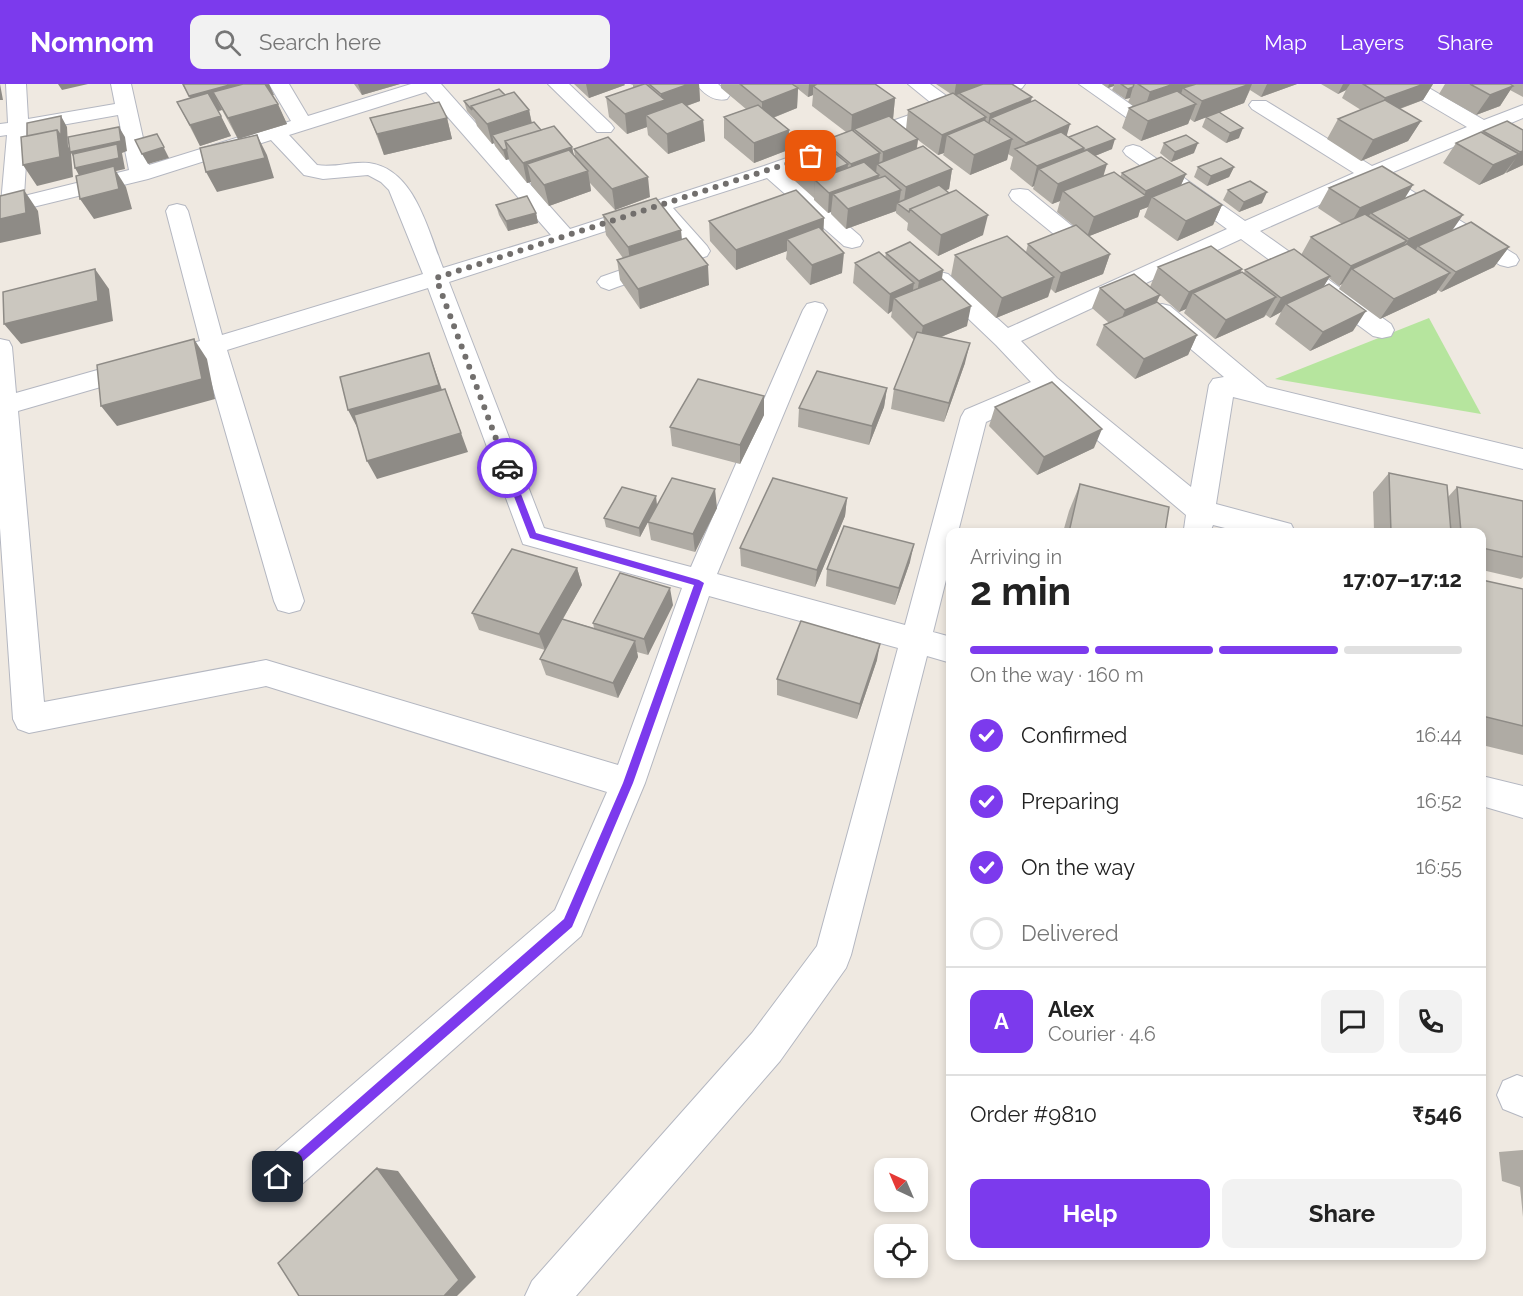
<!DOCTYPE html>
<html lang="en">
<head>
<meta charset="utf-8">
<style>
	body { margin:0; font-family:Raleway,sans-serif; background:#f2f2f2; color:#222; height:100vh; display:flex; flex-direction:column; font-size:22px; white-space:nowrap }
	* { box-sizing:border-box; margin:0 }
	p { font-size:20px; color:#767676 }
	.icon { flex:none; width:33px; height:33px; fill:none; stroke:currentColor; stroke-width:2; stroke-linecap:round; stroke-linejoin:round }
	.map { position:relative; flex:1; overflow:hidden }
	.sheet { position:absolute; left:946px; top:444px; width:540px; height:732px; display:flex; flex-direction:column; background:#fff; border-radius:12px; box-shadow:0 3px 9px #0003 }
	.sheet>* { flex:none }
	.needle { width:39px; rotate:316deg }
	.controls { position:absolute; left:874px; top:1074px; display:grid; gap:12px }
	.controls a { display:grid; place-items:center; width:54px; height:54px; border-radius:12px; background:#fff; box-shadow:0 3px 9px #0003; font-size:30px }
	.pin { position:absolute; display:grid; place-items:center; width:51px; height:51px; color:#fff; margin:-26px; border-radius:12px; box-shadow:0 3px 9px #0006 }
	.courier { position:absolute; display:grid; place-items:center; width:60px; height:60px; margin:-30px; border:4px solid #7c3aed; border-radius:50%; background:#fff; color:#222; box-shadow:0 2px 8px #0007 }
	.overview em { font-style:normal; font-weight:700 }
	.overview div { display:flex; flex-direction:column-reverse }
	.overview { display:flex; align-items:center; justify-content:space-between; height:102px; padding:0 24px }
	h1 { font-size:39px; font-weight:700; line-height:45px }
	.bar { display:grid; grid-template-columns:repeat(4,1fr); gap:9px 6px; align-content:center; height:72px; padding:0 24px }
	.bar i { height:8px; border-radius:4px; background:#e0e0e0 }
	.bar .current { background:#7c3aed }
	.bar p { grid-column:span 4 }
	.line { display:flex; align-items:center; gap:15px; padding:0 24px; border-top:2px solid #e0e0e0 }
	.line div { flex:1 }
	.round { display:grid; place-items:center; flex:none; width:63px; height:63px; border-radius:12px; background:#f2f2f2 }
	ol { padding:0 24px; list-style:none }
	li { display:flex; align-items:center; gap:18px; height:66px }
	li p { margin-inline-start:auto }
	li .icon { padding:6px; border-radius:50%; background:#7c3aed; color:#fff; stroke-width:4 }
	li:last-child { color:#767676 }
	li i { width:33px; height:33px; border:3px solid #e0e0e0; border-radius:50% }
	.cta { display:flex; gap:12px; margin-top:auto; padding:12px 24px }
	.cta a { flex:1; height:69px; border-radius:12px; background:#7c3aed; color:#fff; font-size:24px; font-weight:700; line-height:69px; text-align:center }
	.cta a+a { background:#f2f2f2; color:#222 }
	header { display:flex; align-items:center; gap:36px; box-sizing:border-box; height:84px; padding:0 30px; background:#7c3aed; color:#fff }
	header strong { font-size:28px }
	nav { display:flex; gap:33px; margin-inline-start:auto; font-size:21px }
	.search { width:420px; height:54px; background:#f2f2f2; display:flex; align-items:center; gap:15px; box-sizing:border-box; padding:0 21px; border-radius:12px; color:#767676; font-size:22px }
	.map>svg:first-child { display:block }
	.green { fill:#b6e59e }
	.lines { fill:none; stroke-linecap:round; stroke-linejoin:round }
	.minor-casing { stroke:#b4b7c1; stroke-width:2 }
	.minor { fill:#fff; fill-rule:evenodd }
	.wall { fill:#afaba4 }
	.shaded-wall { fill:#8e8b86 }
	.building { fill:#cbc7bf; stroke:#8e8b86; stroke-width:1.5 }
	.route { fill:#7c3aed }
	.done { stroke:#726f6d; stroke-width:6; stroke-dasharray:0 10.8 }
</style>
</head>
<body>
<header>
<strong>Nomnom</strong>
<div class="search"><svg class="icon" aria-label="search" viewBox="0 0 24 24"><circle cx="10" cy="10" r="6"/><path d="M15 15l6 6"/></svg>Search here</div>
<nav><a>Map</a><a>Layers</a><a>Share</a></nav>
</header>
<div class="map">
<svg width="1523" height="1212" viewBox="0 0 1523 1212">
	<rect width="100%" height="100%" fill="#efe9e1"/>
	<path class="green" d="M1429,234L1481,330L1275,295Z"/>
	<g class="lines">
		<defs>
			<path id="minor" d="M6,0H26L28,35L115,20L111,0H131L149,81L291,37L269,0H289L308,32L411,0H441L570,145L764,82L935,22L908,0H930L952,16L996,0H1025L1022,4L786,88L860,152L863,157L860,162L852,164L844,162L767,94L673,124L707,162L710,167L707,172L617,203L609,206L601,203L597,198L601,193L684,164L655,131L449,198L544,444L691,483L803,226L807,220L815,218L823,220L827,226L717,490L905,541L961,333L965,326L1031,298L996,261L932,200L928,195L932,190L940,188L948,190L1008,244L1227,145L1126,71L1123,67L1126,63L1133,61L1140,63L1245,137L1354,89L1252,25L1249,21L1252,17H1266L1372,82L1467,43L1401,4L1398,0H1422L1484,36L1523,21V34L1499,44L1523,58V73L1516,71L1482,51L1386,91L1516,171L1519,176L1516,181L1508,183L1500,181L1369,99L1260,147L1391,240L1394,246L1391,252L1382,254L1373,252L1241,155L1021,257L1057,294L1191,403L1209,301L1213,295L1224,293L1154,234L1150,228L1154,222L1162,220L1170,222L1267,303L1523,365V385L1233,313L1216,420L1291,440L1295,448H1241L1213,441L1210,448H1186L1184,445L1186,431L1044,311L986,338L958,448H951V476L933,548L951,553V579L927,572L851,871L846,884L780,977L576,1212H525L532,1197L752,949L817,862L898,564L709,512L645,699L581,852L293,1108L278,1114L263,1108L257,1093L263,1078L555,826L607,708L266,602L29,649L18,645L13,635L0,444V255L9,257L12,263L16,309L200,257L166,127L169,122L177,120L185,122L188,127L222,251L423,190L389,106L381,98L368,91L323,95L304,91L271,56L148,95L0,131L7,51L0,52V40L8,39ZM426,8L551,151L443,184C428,147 415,85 369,79C352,77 335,84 317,81L289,51ZM118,31L129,86L24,112L28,47ZM428,204L523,460L682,504L618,681L266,576L44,618L18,327L204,273L274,517L278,526L289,529L300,526L304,517L227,266Z
				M548,0H569L611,40L614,44L611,48H597Z
				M696,0H718L730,11L727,15C714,18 704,10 696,0Z
				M1079,0H1102L1147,32L1144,36H1130Z
				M1020,105L1028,106L1104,168L1107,173L1104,178L1096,180L1088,178L1012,116L1009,111L1012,106Z
				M1482,692L1523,702V734L1482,722Z
				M1517,991L1523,993V1033L1503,1025L1497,1011L1503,997Z"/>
		</defs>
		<use href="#minor" class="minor-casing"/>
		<use href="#minor" class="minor"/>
	</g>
	<path class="wall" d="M182,0H269L273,12L287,40L238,55L222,26L218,27L231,52L200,62L177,18L190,14Z
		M354,0H400L362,11Z
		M574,0H624L625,1L589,14Z
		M630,0H699L700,17L687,22L703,36L705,57L668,70L648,51L647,43L627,50L609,33L606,13L633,4V1Z
		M721,0H875L895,14L893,35L906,45L908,26L951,10L936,0H1012L1068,53L1112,65L1095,72L1103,92L1120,93L1122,89L1186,90L1181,101L1222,121L1213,141L1177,157L1144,133L1148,123L1140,126L1138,133L1089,152L1110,170L1103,190L1055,209L1051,205L1048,213L996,234L951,192L955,171L1026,168L1028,160L1074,142L1057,128L1060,117L1052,120L1033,105L1034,102L1032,103L1010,85L1013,73L1008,70L1007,76L970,91L943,71L944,69L938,71L918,56L917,64L952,85L949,105L946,106L983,151L938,172L907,146L908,139L896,129V127L846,145L831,130V128L828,129L814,116V114L786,89L787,69L823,60V57L846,48L812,22L813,11L808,13L798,5L797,24L773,34L789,46L788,66L754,79L724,54V33L746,25L721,4Z
		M1102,0H1297L1261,13L1250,6L1244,19L1220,28L1239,54L1226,59L1202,43L1206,33L1194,38L1190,35L1188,40L1141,57L1122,44L1129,24L1133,22L1128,18L1130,14L1125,15L1112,6L1114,2L1108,4Z
		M1321,0H1433L1423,16L1400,25L1421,37L1408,57L1361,77L1327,55L1338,35L1361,26L1342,14L1346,6L1338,10Z
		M1445,0H1523V13L1510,6L1500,22L1476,31L1439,10Z
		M505,11L529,26L532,39L541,46L572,63L574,71L575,73L574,65L650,113L615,126L590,99L591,107L549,122L531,101V98L527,99L510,78L509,75L506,76L495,62L494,59L492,60L477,42L475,36L467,27L464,17Z
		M370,34H447L452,55L384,71Z
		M1523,46V81L1479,101L1443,79L1456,59L1482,49L1483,47Z
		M1164,59L1194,69L1171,78L1160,69Z
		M1198,83H1234L1229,93L1207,102L1194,93Z
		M1329,104L1405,114L1452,147L1509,163L1494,183L1441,208L1438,206L1436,209L1380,235L1339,205L1342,200L1339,202L1329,194L1323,203L1353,247L1310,267L1275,240L1281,228L1270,234L1266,231L1264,233L1215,255L1184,229L1186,225L1179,228L1160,211L1156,219L1197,251L1188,271L1135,295L1096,261L1104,241L1109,239L1092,224L1100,204L1150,203L1158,183L1242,185L1240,189H1244L1245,186L1301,171L1311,153L1342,140L1318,124Z
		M1228,106L1262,119L1239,128L1223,116Z
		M496,121L536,129L538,139L508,147L499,131Z
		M603,131L682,155L709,201L640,225L620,196L617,176L623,174L606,151Z
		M824,134L823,148L842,189L810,201L786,175L787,167L736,186L710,157L709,137Z
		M886,169L943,186L942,195L967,242L941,253L965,279L944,338L891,325L894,305L914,256L891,233L892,227L888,230L853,199L855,179L885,174Z
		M887,304L884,323L869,361L798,343L799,324Z
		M764,312V331L740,380L672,362L670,343Z
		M995,323L1094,364L1037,391L989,342Z
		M1389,389L1448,413L1457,403L1523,417V493L1521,495L1482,486V448H1374L1373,408Z
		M1080,400L1165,448H1063L1069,427Z
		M847,414L845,432L815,503L741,482L740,464Z
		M657,421L717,424L695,468L651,456L648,438L640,453L606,443L604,434Z
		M910,478L895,521L826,502L827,485Z
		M577,484L582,501L563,535L594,544L593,539L673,521L648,571L637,568L638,573L618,614L546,591L540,575L545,566L479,546L472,529Z
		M1482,496L1523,505V671L1482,661Z
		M877,576L857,635L777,611V595Z
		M1523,1066V1133L1520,1103L1502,1097L1499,1068Z"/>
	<path class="shaded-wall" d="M0,0L3,16H0Z
		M58,0H88L62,6Z
		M197,0H269L274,11L223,26L213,8L222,26L200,32L189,12Z
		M358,0H400L362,11Z
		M586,0H624L625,1L589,14Z
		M689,0H699L700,17L666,29L646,31L647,43L627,50L625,30L661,17V10Z
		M809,0H842L813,2V11L808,13Z
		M956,0H985L954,12Z
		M1109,0H1114V2L1108,4Z
		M1174,0H1195L1183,4L1179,16L1143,29L1150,8Z
		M1250,0H1252L1244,19L1194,38L1202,17Z
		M1267,0H1297L1261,13Z
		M1343,0H1350L1346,6L1338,10Z
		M1424,0H1433L1423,16L1374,34L1385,14Z
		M1513,2L1500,22L1476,31L1490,11Z
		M1133,3L1130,14L1125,15L1128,5Z
		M798,4L797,24L762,38V18Z
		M1032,13L1027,33L991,34L987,50L986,51L990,30Z
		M895,14L893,35L854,45V50L851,51L852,31Z
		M278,20L287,40L238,55L228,34Z
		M1196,20L1188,40L1141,57L1148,37Z
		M529,26L533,46L492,51L494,59L492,60L487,40Z
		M61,32L67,43L68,62L70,66L119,43L125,53L127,67L122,69L125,85L116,87L126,103L132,125L94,135L80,115L81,95L75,84L77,78L71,69L73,93L37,102L23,81L57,46Z
		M221,32L231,52L200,62L190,41Z
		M986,33L982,53L947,51L944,69L938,71L942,51Z
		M447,34L452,55L384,71L377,50Z
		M703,36L705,57L668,70L667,50Z
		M1421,37L1408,57L1361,77L1373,56Z
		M1070,40L1065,58L1023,71L1026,59Z
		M1243,44L1239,54L1226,59L1230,49Z
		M789,46L788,66L754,79V59Z
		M157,50L169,74L148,80L142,70Z
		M257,51L267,71L274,94L217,108L206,88Z
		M918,55L915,75L882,84L883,68Z
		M1012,55L1007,76L970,91L974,71Z
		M1115,55L1112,65L1080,78L1039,85L1034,102L1032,103L1037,82L1084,64Z
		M1198,59L1194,69L1171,78L1175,68Z
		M572,63L576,83L527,80L531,98L527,99L523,79Z
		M507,65L509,75L506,76L503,66Z
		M1523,67V81L1506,89L1520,68Z
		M880,69L879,81L877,80L876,89L849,100L851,80Z
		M1519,70L1504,90L1479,101L1493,81Z
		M848,80L846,101L815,96L814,114L815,93Z
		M1107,80L1101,100L1063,107L1060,117L1052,120L1058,100Z
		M1234,83L1229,93L1207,102L1211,92Z
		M952,85L949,105L903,124L906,103Z
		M588,87L591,107L549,122L544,101Z
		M1186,90L1177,110L1152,113L1148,123L1140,126L1138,133L1087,153L1094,133L1143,113L1146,107Z
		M879,91L877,111L833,110L831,128L828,129L829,109Z
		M648,93L650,113L615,126L612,105Z
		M1413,101L1400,122L1371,129L1366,136L1348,144L1360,124Z
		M24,106L38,127L41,150L0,159V135Z
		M901,106L899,120L897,119L896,127L846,145L848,125Z
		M1267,108L1262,119L1239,128L1244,118Z
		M1222,121L1213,141L1177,157L1186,137Z
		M536,129L538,139L508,147L506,137Z
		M988,131L983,151L938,172L941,151Z
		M1463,131L1449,151L1418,162L1415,167L1396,176L1409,155Z
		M824,134L823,154L787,155V167L736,186V166Z
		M681,146L683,166L631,183L628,163Z
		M1407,157L1393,177L1352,185L1342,200L1339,202L1351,182Z
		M1509,163L1494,183L1441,208L1456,188Z
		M844,169L842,189L810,201L812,181Z
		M1110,170L1103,190L1055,209L1061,189Z
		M708,181L709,201L640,225L638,205Z
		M95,185L109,205L113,237L21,260L4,240Z
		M1242,185L1232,205L1193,209L1186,225L1179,228L1189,208Z
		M943,186L940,206L916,217L919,197Z
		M1450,189L1436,209L1380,235L1394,215Z
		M1330,192L1318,212L1286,220L1281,228L1270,234L1281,214Z
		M1054,193L1048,213L996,234L1002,214Z
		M914,199L911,219L894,214L892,227L888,230L890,210Z
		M1160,211L1151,231L1117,246L1125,226Z
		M1276,213L1264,233L1215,255L1226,236Z
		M971,222L967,242L919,262L923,242Z
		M1366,227L1353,247L1310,267L1323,248Z
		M1197,251L1188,271L1135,295L1144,275Z
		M194,255L207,275L215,315L117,342L101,322Z
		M970,259L965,279L944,338L949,319Z
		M429,269L447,320L358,345L348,326Z
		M887,304L884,323L869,361L872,342Z
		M445,305L468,368L377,395L367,377Z
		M764,312V331L740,380V361Z
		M1102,345L1094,364L1037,391L1044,373Z
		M715,405L717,424L695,468L693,450Z
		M656,412L657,421L640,453L639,444Z
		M847,414L845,432L815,503L817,486Z
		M914,460L910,478L895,521L899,504Z
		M577,484L582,501L545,566L539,550Z
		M670,504L673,521L648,571L644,555Z
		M635,557L638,573L618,614L613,599Z
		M880,560L877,576L857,635L860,620Z
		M377,1084L398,1087L476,1193L457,1212H444Z"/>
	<path class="building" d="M183,0H233L189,12Z
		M243,0H265L278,20L228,34L213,8Z
		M644,0H646L665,16L625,30L606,13Z
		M649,0H689L661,10Z
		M740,0H792L798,4L762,18Z
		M817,0H875L895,14L852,31L813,2Z
		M983,0H1012L1032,13L990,30L959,9Z
		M1121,0H1134L1133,3L1128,5Z
		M1138,0H1174L1150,8Z
		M1196,0H1250L1202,17L1183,4Z
		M1363,0H1424L1385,14Z
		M1470,0H1510L1513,2L1490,11Z
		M499,5L505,11L471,22L472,26L464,17Z
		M1177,7L1196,20L1148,37L1129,24Z
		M514,8L529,26L487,40L471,22Z
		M208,9L221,32L190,41L177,18Z
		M953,9L986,33L942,51L908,26Z
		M1035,16L1070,40L1026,59L991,34Z
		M1385,16L1421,37L1373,56L1338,35Z
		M439,18L447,34L377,50L370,34Z
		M682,18L703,36L667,50L646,31Z
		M758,21L789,46L754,59L724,33Z
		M1219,28L1243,44L1230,49L1206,33Z
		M61,32V52L57,46L27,52V39Z
		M889,32L918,55L883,68L854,45Z
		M984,36L1012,55L974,71L947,51Z
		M1507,37L1523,46V67L1520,68L1483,47Z
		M534,38L541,46L505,57L507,65L503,66L492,51Z
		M554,42L572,63L523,79L505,57Z
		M1097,42L1115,55L1083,67L1084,64L1069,53Z
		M119,43L121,57L70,68L68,53Z
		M57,46L60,73L23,81L21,53Z
		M852,46L880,69L851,80L823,57Z
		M1061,48L1084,64L1037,82L1015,65Z
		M1481,48L1519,70L1493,81L1456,59Z
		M157,50L164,63L142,70L135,56Z
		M257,51L265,74L206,88L200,64Z
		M1186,51L1198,59L1175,68L1164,59Z
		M608,53L648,93L612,105L574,65Z
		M819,56L848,80L815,93L787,69Z
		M117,60L119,74L75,84L73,70Z
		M923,62L952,85L906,103L877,80Z
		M569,66L588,87L544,101L527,80Z
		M1087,66L1107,80L1058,100L1039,85Z
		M1161,73L1186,90L1146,107L1122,89Z
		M1221,74L1234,83L1211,92L1198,83Z
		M864,78L879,91L829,109L815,96Z
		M114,82L119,105L80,115L76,92Z
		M1382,82L1413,101L1360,124L1329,104Z
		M1114,88L1146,112L1094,133L1063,107Z
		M885,92L901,106L848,125L833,110Z
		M1250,97L1267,108L1244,118L1228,106Z
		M1189,98L1222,121L1186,137L1152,113Z
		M939,101L949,109L910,125L909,128L897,119Z
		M24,106L26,129L0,135V112Z
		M796,106L824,134L736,166L709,137Z
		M956,106L988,131L941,151L910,125Z
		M1424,106L1463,131L1409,155L1371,129Z
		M527,112L536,129L506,137L496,121Z
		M656,114L681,146L628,163L603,131Z
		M1365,130L1407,157L1351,182L1311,153Z
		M1471,138L1509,163L1456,188L1418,162Z
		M1076,141L1110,170L1061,189L1028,160Z
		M819,143L844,169L812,181L787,155Z
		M1007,152L1054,193L1002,214L955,171Z
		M686,154L708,181L638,205L617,176Z
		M910,158L943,186L919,197L886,169Z
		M1407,160L1450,189L1394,215L1352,185Z
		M1211,162L1242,185L1189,208L1158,183Z
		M1294,165L1330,192L1281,214L1245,186Z
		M879,168L914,199L890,210L855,179Z
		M95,185L98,217L4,240L3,208Z
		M1242,188L1276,213L1226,236L1193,209Z
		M1134,190L1160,211L1125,226L1100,204Z
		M942,195L971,222L923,242L894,214Z
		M1329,200L1366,227L1323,248L1286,220Z
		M1157,218L1197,251L1144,275L1104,241Z
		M917,248L970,259L949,319L894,305Z
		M194,255L202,295L101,322L97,281Z
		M429,269L439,301L348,326L340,293Z
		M817,287L887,304L872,342L799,324Z
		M698,295L764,312L740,361L670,343Z
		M1052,298L1102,345L1044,373L995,323Z
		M445,305L461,349L367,377L354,331Z
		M1389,389L1447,401L1451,448H1391Z
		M672,394L715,405L693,450L648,438Z
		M773,394L847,414L817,486L740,464Z
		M1080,400L1169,423L1165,448H1069Z
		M622,403L656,412L639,444L604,434Z
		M1457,403L1523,417V473L1482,464V448H1461Z
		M844,442L914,460L899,504L827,485Z
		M512,465L577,484L539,550L472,529Z
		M620,489L670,504L644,555L593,539Z
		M1482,496L1523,505V642L1482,632Z
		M562,535L635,557L613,599L540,575Z
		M801,537L880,560L860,620L777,595Z
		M377,1084L459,1196L444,1212H299L278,1179Z"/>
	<path class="route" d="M507,381L511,384L536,449L699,496L704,499L633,699L572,843L278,1099L274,1098L272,1093L274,1089L564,835L623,699L694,501L530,454L503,384Z"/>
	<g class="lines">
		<path class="done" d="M507,384L436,194L811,72"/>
	</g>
</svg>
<div class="controls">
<a><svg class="needle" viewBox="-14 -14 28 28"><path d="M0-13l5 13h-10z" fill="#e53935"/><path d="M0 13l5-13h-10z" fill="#767676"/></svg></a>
<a><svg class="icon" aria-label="locate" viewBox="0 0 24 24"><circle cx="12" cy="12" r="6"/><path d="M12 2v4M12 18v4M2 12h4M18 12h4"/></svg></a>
</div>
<div class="pin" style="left:811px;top:72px;background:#ea580c"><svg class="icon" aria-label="bag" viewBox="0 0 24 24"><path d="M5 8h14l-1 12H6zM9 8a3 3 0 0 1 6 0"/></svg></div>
<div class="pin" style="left:278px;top:1093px;background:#1f2937"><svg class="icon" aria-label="home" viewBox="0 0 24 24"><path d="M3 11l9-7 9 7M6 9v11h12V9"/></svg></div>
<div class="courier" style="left:507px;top:384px"><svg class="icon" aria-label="car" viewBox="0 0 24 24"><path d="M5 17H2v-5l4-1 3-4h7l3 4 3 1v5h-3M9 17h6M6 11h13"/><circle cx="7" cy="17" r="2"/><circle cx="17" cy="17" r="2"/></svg></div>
<section class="sheet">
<div class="overview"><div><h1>2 min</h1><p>Arriving in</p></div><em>17:07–17:12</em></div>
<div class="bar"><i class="current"></i><i class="current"></i><i class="current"></i><i></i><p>On the way · 160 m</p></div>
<ol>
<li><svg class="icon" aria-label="check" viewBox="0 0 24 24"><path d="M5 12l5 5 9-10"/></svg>Confirmed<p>16:44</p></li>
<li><svg class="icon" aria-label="check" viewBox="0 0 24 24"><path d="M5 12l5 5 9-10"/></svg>Preparing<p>16:52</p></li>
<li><svg class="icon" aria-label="check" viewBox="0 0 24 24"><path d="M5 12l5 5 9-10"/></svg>On the way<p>16:55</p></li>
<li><i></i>Delivered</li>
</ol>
<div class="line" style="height:108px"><b class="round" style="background:#7c3aed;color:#fff">A</b><div><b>Alex</b><p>Courier · 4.6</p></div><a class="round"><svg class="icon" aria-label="chat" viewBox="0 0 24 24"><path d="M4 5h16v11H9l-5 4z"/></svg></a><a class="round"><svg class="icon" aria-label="phone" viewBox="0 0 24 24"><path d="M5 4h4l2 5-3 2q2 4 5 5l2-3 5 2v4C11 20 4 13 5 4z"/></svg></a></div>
<div class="line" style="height:78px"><div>Order #9810</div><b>₹546</b></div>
<div class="cta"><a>Help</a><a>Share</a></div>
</section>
</div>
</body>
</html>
